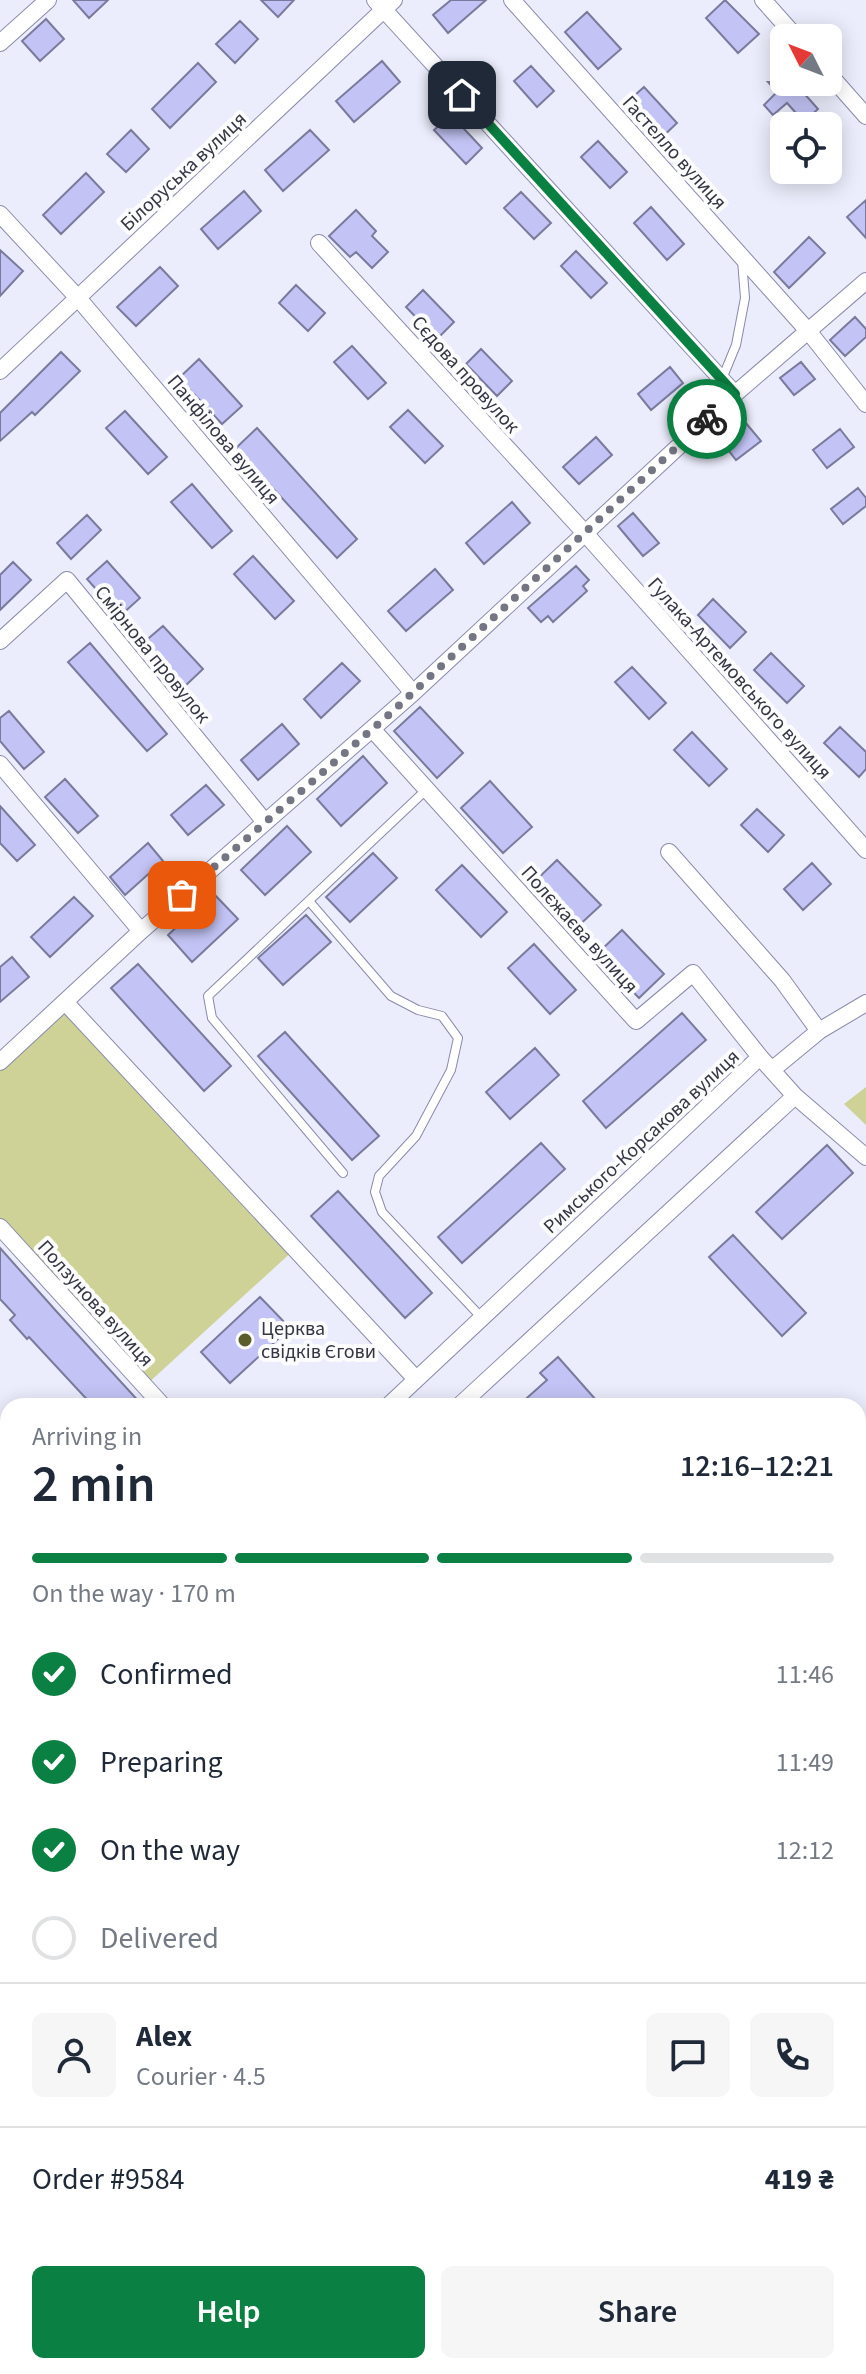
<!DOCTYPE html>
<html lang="en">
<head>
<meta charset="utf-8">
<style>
	body { margin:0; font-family:"Source Sans 3",sans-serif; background:#f6f6f7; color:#1f2937; height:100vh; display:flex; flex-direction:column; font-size:30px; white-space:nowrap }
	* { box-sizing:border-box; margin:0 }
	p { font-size:26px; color:#747a83 }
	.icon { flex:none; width:44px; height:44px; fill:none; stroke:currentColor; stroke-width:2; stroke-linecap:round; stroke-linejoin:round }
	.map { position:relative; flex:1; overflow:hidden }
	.details { position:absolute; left:0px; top:1398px; width:866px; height:976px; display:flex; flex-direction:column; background:#fff; border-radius:24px 24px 0 0; box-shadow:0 4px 20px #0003 }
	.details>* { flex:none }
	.needle { width:52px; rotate:312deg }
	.controls { position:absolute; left:770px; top:24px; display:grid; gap:16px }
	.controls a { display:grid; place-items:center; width:72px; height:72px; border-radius:12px; background:#fff; box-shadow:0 4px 20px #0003; font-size:40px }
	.pin { position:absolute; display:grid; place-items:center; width:68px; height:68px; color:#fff; margin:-34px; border-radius:16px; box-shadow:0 4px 12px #0006 }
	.courier { position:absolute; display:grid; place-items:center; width:80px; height:80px; margin:-40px; border:6px solid #0b8043; border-radius:50%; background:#fff; color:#222; box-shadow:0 2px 10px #0007 }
	.headline em { font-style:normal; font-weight:600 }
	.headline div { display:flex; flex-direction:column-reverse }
	.headline { display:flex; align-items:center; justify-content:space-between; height:136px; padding:0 32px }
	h1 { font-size:52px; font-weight:600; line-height:60px }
	.bar { display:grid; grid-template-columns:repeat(4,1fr); gap:12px 8px; align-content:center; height:96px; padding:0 32px }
	.bar i { height:10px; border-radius:6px; background:#e0e1e3 }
	.bar .active { background:#0b8043 }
	.bar p { grid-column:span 4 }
	.line { display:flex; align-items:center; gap:20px; padding:0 32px; border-top:2px solid #e0e1e3 }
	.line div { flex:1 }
	.round { display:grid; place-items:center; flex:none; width:84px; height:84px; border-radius:12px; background:#f6f6f7 }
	ol { padding:0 32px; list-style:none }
	li { display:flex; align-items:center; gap:24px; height:88px }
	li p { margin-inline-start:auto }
	li .icon { padding:8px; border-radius:50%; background:#0b8043; color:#fff; stroke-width:4 }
	li:last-child { color:#747a83 }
	li i { width:44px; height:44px; border:4px solid #e0e1e3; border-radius:50% }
	.primary-button { display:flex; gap:16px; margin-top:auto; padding:16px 32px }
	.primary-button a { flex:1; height:92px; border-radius:12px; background:#0b8043; color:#fff; font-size:32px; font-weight:600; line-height:92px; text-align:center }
	.primary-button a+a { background:#f6f6f7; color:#1f2937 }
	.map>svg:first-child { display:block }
	.green { fill:#ced297 }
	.building { fill:#c3c4f5; stroke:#7a7b9c; stroke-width:2 }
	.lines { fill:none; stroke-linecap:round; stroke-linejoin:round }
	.lane-casing { stroke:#898aab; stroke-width:10 }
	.street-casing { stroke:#898aab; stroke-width:18 }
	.lane { stroke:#fff; stroke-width:8 }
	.street { stroke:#fff; stroke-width:16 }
	.done { stroke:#757684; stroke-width:8; stroke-dasharray:0 14.4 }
	.route { stroke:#0b8043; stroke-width:10 }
	.poi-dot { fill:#5b5d2a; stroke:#fcfcfc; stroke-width:3 }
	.labels { text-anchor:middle; stroke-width:8; stroke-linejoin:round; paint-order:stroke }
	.street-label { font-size:20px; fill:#353644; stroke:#fcfcfc }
	.poi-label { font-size:20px; fill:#353644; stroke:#fcfcfc; text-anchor:start }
</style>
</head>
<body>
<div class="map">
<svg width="866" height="2374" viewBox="0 0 866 2374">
	<rect width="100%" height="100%" fill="#ecedfc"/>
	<path class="green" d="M65,1002L295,1249L145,1386L0,1227V1062Z
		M866,1087V1125L844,1104Z"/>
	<path class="building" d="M73,0H108L89,18Z
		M261,0H294L278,17Z
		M451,0H486L448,33L433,15Z
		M725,0L759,34L738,53L706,18Z
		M587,12L621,49L598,69L565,32Z
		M46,19L64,39L40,61L22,41Z
		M240,21L258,39L235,63L216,44Z
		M382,61L400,82L354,122L336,101Z
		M198,63L216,82L170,128L152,109Z
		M531,66L554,91L537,107L514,81Z
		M768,82H794L818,109L804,122L787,103L773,115L764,105L777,92Z
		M644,87L677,123L657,142L624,105Z
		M451,115L482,148L466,164L434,130Z
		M131,130L149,149L126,172L107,154Z
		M310,130L329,150L283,191L265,170Z
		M598,141L627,172L610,188L581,157Z
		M86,173L104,192L61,234L43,215Z
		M244,191L261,211L218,249L201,229Z
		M521,192L551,223L534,239L504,208Z
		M866,200V238L847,217Z
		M651,207L684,244L667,260L634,223Z
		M356,210L376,231L372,236L388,252L372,268L356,252L350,257L329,236Z
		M809,237L825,253L789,288L774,272Z
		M0,250L23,271L0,296Z
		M576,251L607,283L591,298L561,266Z
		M160,267L178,286L136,326L117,307Z
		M296,285L325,313L308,331L279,303Z
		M423,290L454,322L437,339L406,307Z
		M855,317L866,329V337L845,356L830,340Z
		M352,346L386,383L368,399L334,362Z
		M481,349L512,381L497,396L466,364Z
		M61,352L80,371L35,415L32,412L0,441V413Z
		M199,359L242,406L222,424L179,378Z
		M801,362L815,379L794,395L780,378Z
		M670,367L683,383L651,410L638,394Z
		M408,410L443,446L425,463L390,427Z
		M125,411L167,457L148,474L106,428Z
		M745,422L761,441L736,460L722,442Z
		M257,428L357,539L337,558L236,448Z
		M840,429L854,447L827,468L813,450Z
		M596,437L612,455L579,484L563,467Z
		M192,484L232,531L212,548L171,502Z
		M858,488L866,498V506L843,524L831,509Z
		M512,502L530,523L484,564L466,543Z
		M633,513L659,543L643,556L618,526Z
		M87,515L101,530L71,559L57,543Z
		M253,556L294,601L275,619L234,574Z
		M107,561L140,598L120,616L87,579Z
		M13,562L31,580L0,610V575Z
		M576,566L589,580L583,586L587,591L553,622L548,616L541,622L528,608Z
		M435,569L453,590L406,631L388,611Z
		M713,599L746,632L730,648L698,615Z
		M163,626L203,669L184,687L143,643Z
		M90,643L167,734L147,751L68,662Z
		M771,653L804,686L787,703L754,670Z
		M342,663L360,681L321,718L304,699Z
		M632,667L666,703L649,719L615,682Z
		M420,707L463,753L437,778L394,731Z
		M9,711L44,752L24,769L0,741V718Z
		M282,724L299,744L258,780L241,760Z
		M840,727L866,752V769L859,777L824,743Z
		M692,732L727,769L709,786L674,750Z
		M363,756L387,783L341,826L317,799Z
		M65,779L98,816L78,833L45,797Z
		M490,781L532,827L503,853L461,808Z
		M206,785L224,805L188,835L171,815Z
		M0,806L35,845L17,861L0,843Z
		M757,809L784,835L768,852L741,825Z
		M287,826L311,852L265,895L241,870Z
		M148,843L163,861L125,895L110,877Z
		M373,853L397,878L350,922L326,897Z
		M557,860L601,905L575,929L532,884Z
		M812,863L831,884L803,910L784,889Z
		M462,865L507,912L481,937L436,890Z
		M213,893L238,919L192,962L168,935Z
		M74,897L93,916L50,957L31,937Z
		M306,915L331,942L283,985L258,958Z
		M622,930L664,974L639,998L597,954Z
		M534,944L576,990L550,1014L508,968Z
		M12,957L29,977L0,1002V967Z
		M138,964L231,1066L204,1091L111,988Z
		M682,1013L706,1040L606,1128L583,1101Z
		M285,1032L379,1136L352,1160L258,1056Z
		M535,1048L559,1075L510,1119L486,1092Z
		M541,1143L565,1169L462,1263L438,1237Z
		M827,1145L853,1173L782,1239L756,1212Z
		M338,1191L432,1293L405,1318L311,1216Z
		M733,1235L806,1313L782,1336L709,1257Z
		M0,1248L57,1312L143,1406H93L29,1337L27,1339L10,1320L15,1315L0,1299Z
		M260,1297L290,1328L230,1383L201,1352Z
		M558,1357L596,1400L589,1406H518L547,1380L540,1373Z"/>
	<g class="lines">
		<defs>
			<path id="lane" d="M722,379L736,345L745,298L742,260
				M309,901L391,996L418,1010L442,1016L458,1038L451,1070L416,1136L379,1176L375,1192L382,1212L482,1318
				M343,1173L212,1018L208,996L426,790
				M171,2368L177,2374
				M25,2374L34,2366
				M267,2374L277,2366"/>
			<path id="street" d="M375,0L735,394
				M512,0L809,332L866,404
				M763,0L797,38
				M0,43L48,0
				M828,73L866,116
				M0,214L78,298L413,693
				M319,243L584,532L866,850
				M0,371L394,0
				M0,641L67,580L265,822
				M373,730L636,1021L693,973L760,1057
				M0,764L141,931
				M669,852L782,980L819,1031
				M65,1002L416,1379
				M0,1062L141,931L413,693L735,394L866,281
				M773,1069L819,1031L866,1003
				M795,1096L866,1157
				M0,1227L163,1406
				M388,1406L760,1057L795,1096L459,1406
				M0,1760L8,1753
				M0,1819L8,1812
				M0,1899L8,1908
				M858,2047L866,2056
				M858,2077L866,2070
				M532,2374L541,2366"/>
		</defs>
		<use href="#lane" class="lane-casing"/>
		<use href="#street" class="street-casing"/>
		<use href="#lane" class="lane"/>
		<use href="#street" class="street"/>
	</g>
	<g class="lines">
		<path class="done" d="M182,895L393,711L707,419"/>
		<path class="route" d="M462,95L735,394L707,419"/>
	</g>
	<circle class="poi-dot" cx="245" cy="1340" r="8"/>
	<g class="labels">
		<g class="street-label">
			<text transform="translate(675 152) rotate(48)" y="7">Гастелло вулиця</text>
			<text transform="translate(183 171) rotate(-43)" y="7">Білоруська вулиця</text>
			<text transform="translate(466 374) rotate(48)" y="7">Сєдова провулок</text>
			<text transform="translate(224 439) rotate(50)" y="7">Панфілова вулиця</text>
			<text transform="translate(153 654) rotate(51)" y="7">Смірнова провулок</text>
			<text transform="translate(740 678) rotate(48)" y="7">Гулака-Артемовського вулиця</text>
			<text transform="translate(580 929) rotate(48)" y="7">Полєжаєва вулиця</text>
			<text transform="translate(641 1141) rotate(-43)" y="7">Римського-Корсакова вулиця</text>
			<text transform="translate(96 1303) rotate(48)" y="7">Ползунова вулиця</text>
		</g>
		<g class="poi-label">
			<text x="261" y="1335">Церква<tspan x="261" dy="23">свідків Єгови</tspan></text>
		</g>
	</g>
</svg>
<div class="controls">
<a><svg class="needle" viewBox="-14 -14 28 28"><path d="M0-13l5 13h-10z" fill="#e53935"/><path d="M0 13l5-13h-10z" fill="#747a83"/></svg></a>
<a><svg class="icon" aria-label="locate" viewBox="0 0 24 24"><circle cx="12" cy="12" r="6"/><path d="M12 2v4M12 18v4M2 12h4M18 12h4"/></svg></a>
</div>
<div class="pin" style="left:182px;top:895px;background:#ea580c"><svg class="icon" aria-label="bag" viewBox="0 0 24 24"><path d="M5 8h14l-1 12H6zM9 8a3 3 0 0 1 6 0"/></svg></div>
<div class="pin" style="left:462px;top:95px;background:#1f2937"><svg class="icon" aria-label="home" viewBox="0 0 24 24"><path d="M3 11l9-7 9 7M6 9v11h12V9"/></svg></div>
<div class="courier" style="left:707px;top:419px"><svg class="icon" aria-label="bike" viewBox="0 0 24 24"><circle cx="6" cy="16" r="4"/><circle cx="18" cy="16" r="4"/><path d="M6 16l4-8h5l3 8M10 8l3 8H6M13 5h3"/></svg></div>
<section class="details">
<div class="headline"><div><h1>2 min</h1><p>Arriving in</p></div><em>12:16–12:21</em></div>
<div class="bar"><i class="active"></i><i class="active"></i><i class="active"></i><i></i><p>On the way · 170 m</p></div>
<ol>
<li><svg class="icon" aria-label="check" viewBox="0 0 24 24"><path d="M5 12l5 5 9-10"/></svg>Confirmed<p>11:46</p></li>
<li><svg class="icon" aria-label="check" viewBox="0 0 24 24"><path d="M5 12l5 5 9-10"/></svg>Preparing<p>11:49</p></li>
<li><svg class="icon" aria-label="check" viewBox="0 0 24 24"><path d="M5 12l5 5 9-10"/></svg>On the way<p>12:12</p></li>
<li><i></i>Delivered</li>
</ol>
<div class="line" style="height:144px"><a class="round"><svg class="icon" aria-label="person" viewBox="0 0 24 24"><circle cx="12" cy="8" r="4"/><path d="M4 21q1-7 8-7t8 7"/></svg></a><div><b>Alex</b><p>Courier · 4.5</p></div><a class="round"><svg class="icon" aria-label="chat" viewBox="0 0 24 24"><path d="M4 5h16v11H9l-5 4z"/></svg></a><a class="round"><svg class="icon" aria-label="phone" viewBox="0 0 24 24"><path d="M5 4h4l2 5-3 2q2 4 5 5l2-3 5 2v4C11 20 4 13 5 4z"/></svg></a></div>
<div class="line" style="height:104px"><div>Order #9584</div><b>419 ₴</b></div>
<div class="primary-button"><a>Help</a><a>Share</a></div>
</section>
</div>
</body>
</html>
